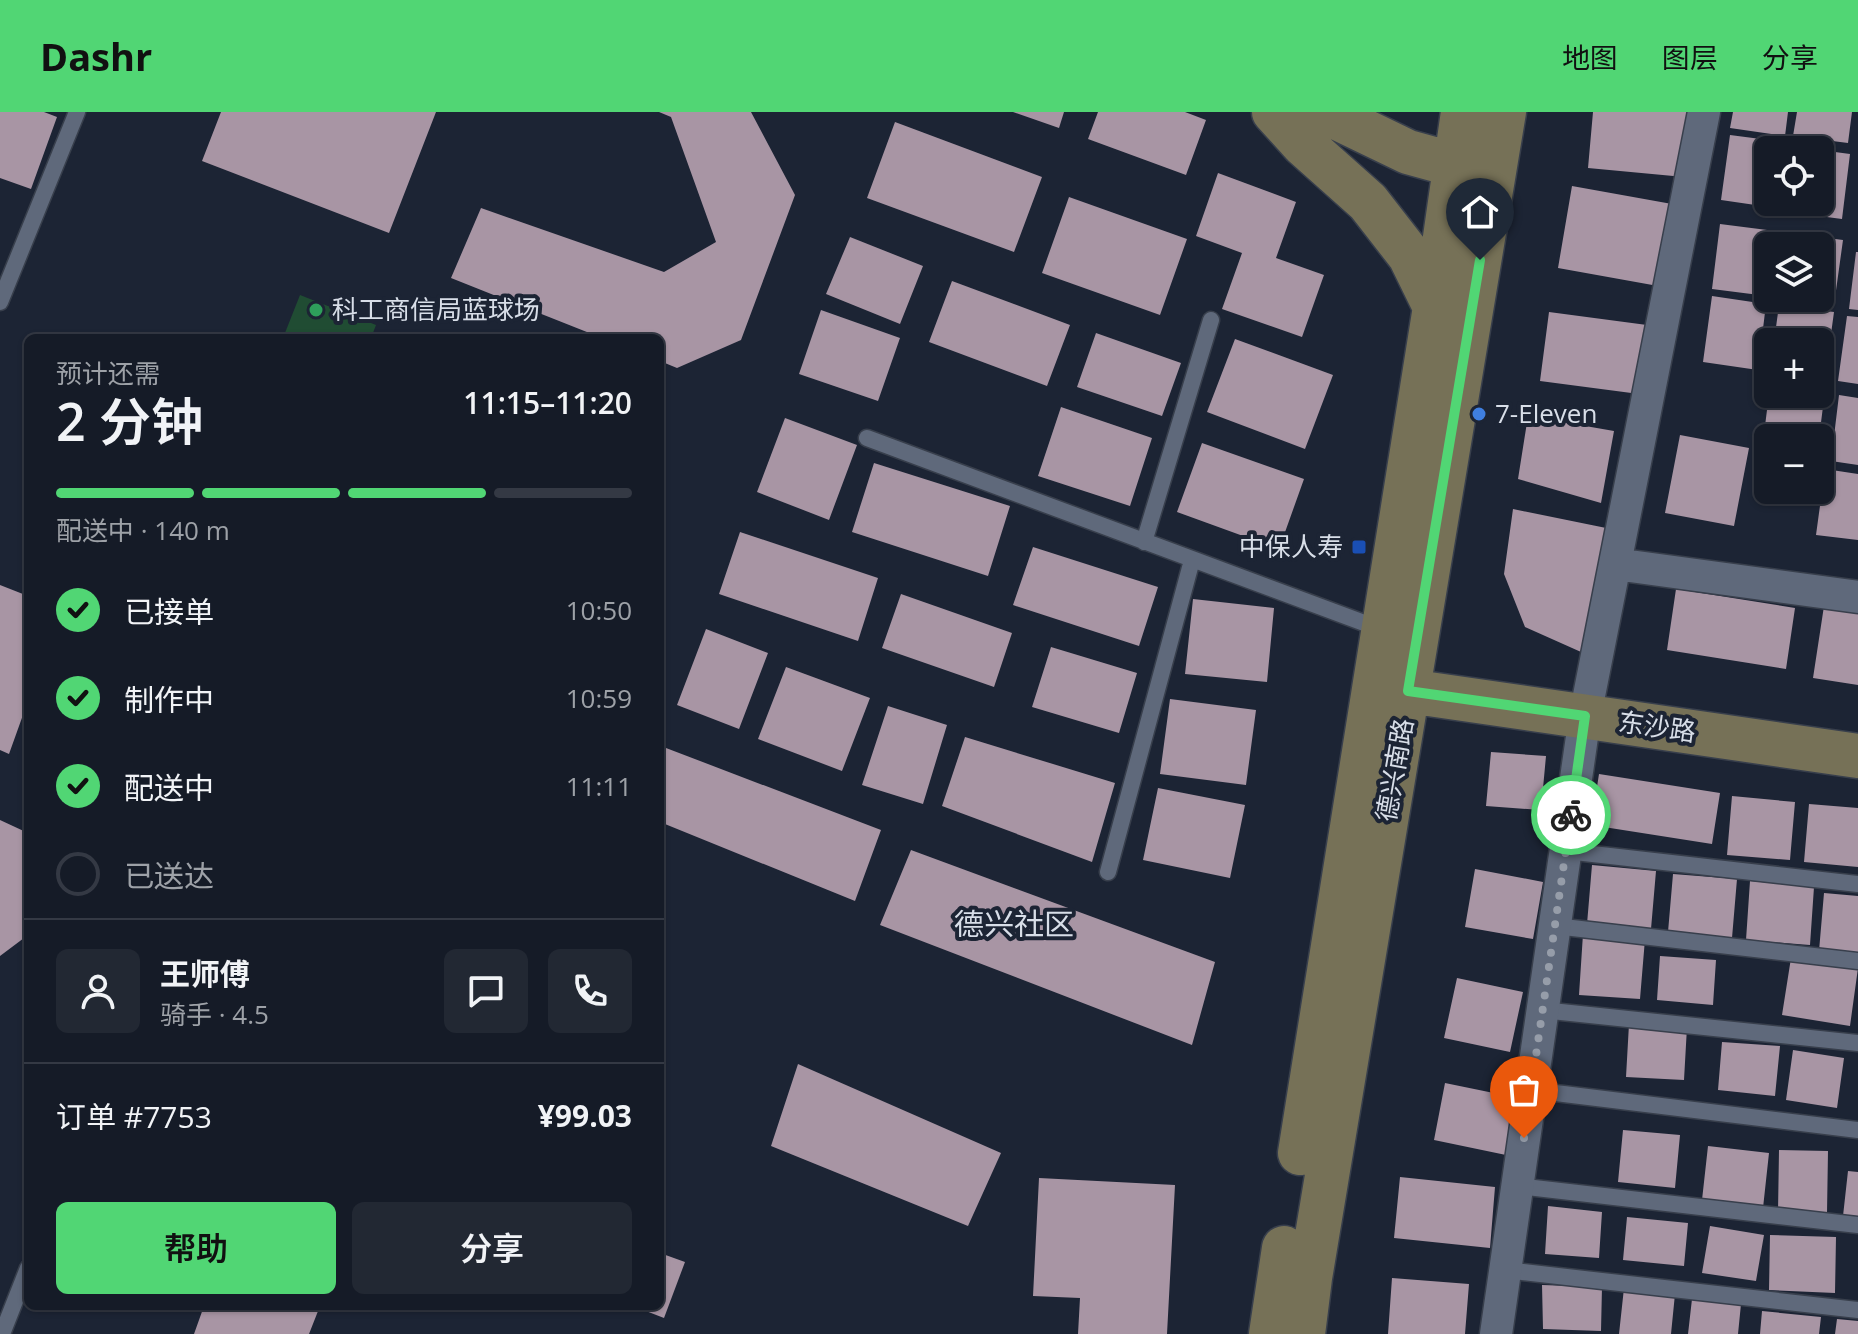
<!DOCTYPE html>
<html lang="zh">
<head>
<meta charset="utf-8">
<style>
	body { margin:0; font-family:"Open Sans","Noto Sans SC",sans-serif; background:#222833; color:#f1f3f6; height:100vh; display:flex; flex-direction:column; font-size:30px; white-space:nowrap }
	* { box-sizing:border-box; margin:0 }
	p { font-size:26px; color:#9da1a7 }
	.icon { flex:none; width:44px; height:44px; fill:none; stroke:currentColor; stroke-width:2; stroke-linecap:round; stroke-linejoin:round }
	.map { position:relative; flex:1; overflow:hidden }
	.details { position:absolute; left:24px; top:222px; width:640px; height:976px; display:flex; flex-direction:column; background:#151b27; border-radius:12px; box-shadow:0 2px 6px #0004,0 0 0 2px #343944 }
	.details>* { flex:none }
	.tools { position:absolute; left:1754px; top:24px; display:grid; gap:16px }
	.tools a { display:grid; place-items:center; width:80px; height:80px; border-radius:12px; background:#151b27; box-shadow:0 2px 6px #0004,0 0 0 2px #343944; font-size:40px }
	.pin { position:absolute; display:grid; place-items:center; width:68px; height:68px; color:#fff; margin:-82px -34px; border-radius:50% 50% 50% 0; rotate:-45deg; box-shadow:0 0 8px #0007 }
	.pin .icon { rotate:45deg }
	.courier { position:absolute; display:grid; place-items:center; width:80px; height:80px; margin:-40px; border:6px solid #51d674; border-radius:50%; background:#fff; color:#222; box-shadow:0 2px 10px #0007 }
	.head em { font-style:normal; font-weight:600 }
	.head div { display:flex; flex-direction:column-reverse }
	.head { display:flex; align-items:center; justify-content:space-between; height:136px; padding:0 32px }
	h1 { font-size:52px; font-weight:600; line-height:60px }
	.bar { display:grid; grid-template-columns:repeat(4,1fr); gap:12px 8px; align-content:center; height:96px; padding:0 32px }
	.bar i { height:10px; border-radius:6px; background:#343944 }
	.bar .on { background:#51d674 }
	.bar p { grid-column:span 4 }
	.line { display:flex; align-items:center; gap:20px; padding:0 32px; border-top:2px solid #343944 }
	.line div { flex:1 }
	.round { display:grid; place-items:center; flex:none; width:84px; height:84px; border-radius:12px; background:#222833 }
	ol { padding:0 32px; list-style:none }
	li { display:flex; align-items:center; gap:24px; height:88px }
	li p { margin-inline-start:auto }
	li .icon { padding:8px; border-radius:50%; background:#51d674; color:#111; stroke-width:4 }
	li:last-child { color:#9da1a7 }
	li i { width:44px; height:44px; border:4px solid #343944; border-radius:50% }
	.action { display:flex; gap:16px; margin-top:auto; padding:16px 32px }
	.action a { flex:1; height:92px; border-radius:12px; background:#51d674; color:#111; font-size:32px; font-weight:600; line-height:92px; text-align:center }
	.action a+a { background:#222833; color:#f1f3f6 }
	header { display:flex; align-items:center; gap:48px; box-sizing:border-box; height:112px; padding:0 40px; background:#51d674; color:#111 }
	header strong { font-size:38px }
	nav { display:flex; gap:44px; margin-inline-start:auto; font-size:28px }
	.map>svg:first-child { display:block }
	.green { fill:#204c33 }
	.building { fill:#a895a4 }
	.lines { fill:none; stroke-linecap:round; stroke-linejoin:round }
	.lane-casing { stroke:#383f4c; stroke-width:19 }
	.street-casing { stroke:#383f4c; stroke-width:35 }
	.secondary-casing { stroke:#383f4c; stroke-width:47 }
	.lane { stroke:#5f697b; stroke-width:16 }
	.street { stroke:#5f697b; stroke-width:32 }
	.secondary { stroke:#767157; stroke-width:44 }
	.done { stroke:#969da9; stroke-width:8; stroke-dasharray:0 14.4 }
	.route { stroke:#51d674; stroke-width:10 }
	.leisure-dot { fill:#2e9e5b; stroke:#1c2434; stroke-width:3 }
	.shop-dot { fill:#3f7fe0; stroke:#1c2434; stroke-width:3 }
	.transit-dot { fill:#1a4fb4; stroke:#1c2434; stroke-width:3 }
	.labels { text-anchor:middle; stroke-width:8; stroke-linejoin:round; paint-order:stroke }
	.poi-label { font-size:26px; fill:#d8dee8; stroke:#1c2434; text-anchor:start }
	.street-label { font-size:26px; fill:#d8dee8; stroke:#1c2434 }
	.quarter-label { font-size:30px; fill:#d8dee8; stroke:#1c2434 }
</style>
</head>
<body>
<header>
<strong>Dashr</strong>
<nav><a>地图</a><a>图层</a><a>分享</a></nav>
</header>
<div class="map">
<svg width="1858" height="1222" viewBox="0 0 1858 1222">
	<rect width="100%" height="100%" fill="#1c2434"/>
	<path class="green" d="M300,183L376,213L371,226H283Z"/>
	<path class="building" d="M0,0H44L57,5L31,77L0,66Z
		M221,0H436L389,121L202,49Z
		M659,0H751L795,83L741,228L677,256L660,249V226H602L451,166L481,96L664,160L716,130L671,5Z
		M1013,0H1064L1059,16Z
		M1098,0H1185L1206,8L1186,63L1088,27Z
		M1593,0H1690L1684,65L1588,56Z
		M1733,0H1788L1785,24L1730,16Z
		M1797,0H1852L1848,31L1793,24Z
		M895,10L1042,65L1014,140L867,86Z
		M1730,23L1784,30L1783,38H1768V90H1777L1776,96L1721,88Z
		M1820,38L1850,42L1842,107L1788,100L1789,90H1820Z
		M1218,61L1296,90L1276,146L1324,163L1302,225L1222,197L1242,141L1196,124Z
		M1572,74L1672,92L1658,174L1558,156Z
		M1069,85L1187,127L1160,203L1042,161Z
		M1720,112L1775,119L1773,134H1768L1767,184L1712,177Z
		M1789,121L1843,128L1834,193L1790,188L1820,186V134H1787Z
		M850,125L923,154L900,212L826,182Z
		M1856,140H1858V198L1849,197Z
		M952,169L1070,213L1047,274L929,230Z
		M1712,184L1766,192L1758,258L1703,250Z
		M1779,193L1834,200L1825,266L1820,265V230H1774Z
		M821,198L900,226L878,289L799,262Z
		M1549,200L1647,213L1639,282L1540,269Z
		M1847,204L1858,205V272L1838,269Z
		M1096,221L1181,251L1162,304L1077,275Z
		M1235,227L1333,263L1305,337L1207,300Z
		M1820,279H1825L1819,326H1768V339L1762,338L1769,282H1820Z
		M1839,283L1858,286V353L1831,349Z
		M1061,295L1152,326L1130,394L1038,364Z
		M1528,304L1614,319L1601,391L1518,367Z
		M785,306L857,333L829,408L757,380Z
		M1680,323L1749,336L1734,414L1665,401Z
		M1202,331L1304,367L1279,437L1177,400Z
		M874,351L1010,394L988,464L852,420Z
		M1825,357L1858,362V428L1816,423Z
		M1513,397L1616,418L1590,544L1525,515L1504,462Z
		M740,420L878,466L858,529L719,482Z
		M1033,435L1158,475L1139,534L1013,493Z
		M0,473L28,484V589L9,642L0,638Z
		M1676,477L1795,496L1786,557L1667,538Z
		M901,482L1012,521L994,575L882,536Z
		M1193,487L1274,496L1267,570L1185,562Z
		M1824,494L1858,500V573L1813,566Z
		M706,517L768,541L739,617L677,593Z
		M1051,535L1137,561L1119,621L1032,595Z
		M786,555L870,586L842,659L758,627Z
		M1170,587L1256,598L1246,673L1160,662Z
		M888,594L947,613L923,692L862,673Z
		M965,625L1115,671L1092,750L942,694Z
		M666,636L881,718L855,789L660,710V650Z
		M1491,640L1546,644L1541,698L1486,694Z
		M1599,662L1720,681L1712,732L1591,713Z
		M1158,676L1245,693L1230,766L1143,748Z
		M1732,684L1795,690L1790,748L1727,743Z
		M1809,692L1858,696V755L1804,750Z
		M0,708L28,721V823L0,844Z
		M911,738L1215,850L1192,933L880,813Z
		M1592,753L1656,759L1651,817L1587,812Z
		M1475,757L1543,770L1533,827L1465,815Z
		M1673,762L1737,767L1732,826L1668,820Z
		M1750,769L1814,775L1810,833L1746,828Z
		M1824,781L1858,784V843L1819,839Z
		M1583,822L1645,827L1640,887L1579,883Z
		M1660,844L1716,848L1713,893L1657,888Z
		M1791,846L1858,856L1850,914L1782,903Z
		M1457,866L1523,880L1510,940L1444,926Z
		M1629,912L1687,915L1684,968L1626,965Z
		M1722,930L1780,934L1775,984L1718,978Z
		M1793,938L1844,946L1837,996L1786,988Z
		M798,952L1001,1041L968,1114L771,1034Z
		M1445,971L1518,986L1506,1043L1434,1028Z
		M1623,1018L1680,1023L1675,1076L1618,1070Z
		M1708,1034L1769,1041L1763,1096L1702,1088Z
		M1779,1038L1828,1039L1827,1101L1778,1100Z
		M1848,1059L1858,1060V1106L1843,1104Z
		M1400,1065L1495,1075L1490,1136L1394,1126Z
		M1039,1066L1175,1073L1167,1222H1078L1080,1186L1033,1184Z
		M1548,1094L1602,1100L1599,1146L1545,1142Z
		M1627,1105L1688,1111L1684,1154L1623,1148Z
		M1710,1114L1764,1123L1756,1169L1702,1161Z
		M1770,1123L1836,1125L1835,1181L1769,1178Z
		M660,1141L685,1150L664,1206L633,1194H660Z
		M1392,1166L1469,1172L1465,1222H1388Z
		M1542,1173L1602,1175L1601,1219L1543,1217Z
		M1624,1176L1675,1182L1671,1222H1619Z
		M1692,1187L1741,1192L1738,1222H1688Z
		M204,1194H320L309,1222H194Z
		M1762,1199L1821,1205L1819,1222H1760Z
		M1837,1207L1858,1209V1222H1835Z"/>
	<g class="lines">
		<defs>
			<path id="lane" d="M0,190L77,0
				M867,326L1383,518
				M1144,430L1211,208
				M1566,739L1858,772
				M1108,760L1192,448
				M1555,814L1858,849
				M1542,898L1858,931
				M1531,978L1858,1018
				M1517,1074L1858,1113
				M1505,1158L1858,1198
				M2,1222L28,1156"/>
			<path id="street" d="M1615,452L1858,485
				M1496,1222L1585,604L1704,0"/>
			<path id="secondary" d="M1274,0L1303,32L1368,90L1410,144L1435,195
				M1325,0L1408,40L1484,61
				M1408,579L1858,644
				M1300,1041L1435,195L1463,0
				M1271,1222L1284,1136
				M1303,1222L1310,1166L1504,0"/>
		</defs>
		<use href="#lane" class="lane-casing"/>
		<use href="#street" class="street-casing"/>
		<use href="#secondary" class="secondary-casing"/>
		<use href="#lane" class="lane"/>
		<use href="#street" class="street"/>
		<use href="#secondary" class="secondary"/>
	</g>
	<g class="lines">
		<path class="done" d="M1524,1026L1571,703"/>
		<path class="route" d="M1480,148L1408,579L1585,604L1571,703"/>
	</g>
	<circle class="leisure-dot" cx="316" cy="198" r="8"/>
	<circle class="shop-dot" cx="1479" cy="302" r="8"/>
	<rect class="transit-dot" x="1351" y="427" width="16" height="16" rx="4"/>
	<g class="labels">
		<g class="poi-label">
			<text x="332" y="207">科工商信局蓝球场</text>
			<text x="1495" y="311">7-Eleven</text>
			<text x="1343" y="444" text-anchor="end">中保人寿</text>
		</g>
		<g class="street-label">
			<text transform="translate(1657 615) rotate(8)" y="9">东沙路</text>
			<text transform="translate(1395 658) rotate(-80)" y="9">德兴南路</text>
		</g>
		<g class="quarter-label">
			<text x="1014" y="823">德兴社区</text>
		</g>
	</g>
</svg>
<div class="tools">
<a><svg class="icon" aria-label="locate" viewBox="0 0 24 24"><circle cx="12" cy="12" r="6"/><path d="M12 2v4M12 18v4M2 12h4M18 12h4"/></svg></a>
<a><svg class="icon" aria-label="layers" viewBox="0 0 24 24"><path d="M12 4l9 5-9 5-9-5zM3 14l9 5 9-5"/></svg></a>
<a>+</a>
<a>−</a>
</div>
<div class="pin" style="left:1524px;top:1026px;background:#ea580c"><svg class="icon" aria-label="bag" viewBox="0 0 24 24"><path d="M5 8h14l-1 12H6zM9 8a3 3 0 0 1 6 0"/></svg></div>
<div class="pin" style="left:1480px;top:148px;background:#1f2937"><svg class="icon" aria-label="home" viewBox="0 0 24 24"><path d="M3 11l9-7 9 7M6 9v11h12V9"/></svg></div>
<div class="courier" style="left:1571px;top:703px"><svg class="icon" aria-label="bike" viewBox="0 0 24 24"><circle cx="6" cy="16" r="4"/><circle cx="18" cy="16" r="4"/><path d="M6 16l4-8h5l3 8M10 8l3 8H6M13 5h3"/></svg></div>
<section class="details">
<div class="head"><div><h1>2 分钟</h1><p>预计还需</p></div><em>11:15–11:20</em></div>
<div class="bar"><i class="on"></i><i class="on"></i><i class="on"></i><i></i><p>配送中 · 140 m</p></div>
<ol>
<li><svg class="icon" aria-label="check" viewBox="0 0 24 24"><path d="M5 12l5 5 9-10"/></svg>已接单<p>10:50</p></li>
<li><svg class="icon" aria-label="check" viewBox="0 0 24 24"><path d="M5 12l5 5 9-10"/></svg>制作中<p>10:59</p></li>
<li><svg class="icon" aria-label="check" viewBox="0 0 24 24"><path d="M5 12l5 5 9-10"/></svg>配送中<p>11:11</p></li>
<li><i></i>已送达</li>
</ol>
<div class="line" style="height:144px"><a class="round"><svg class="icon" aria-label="person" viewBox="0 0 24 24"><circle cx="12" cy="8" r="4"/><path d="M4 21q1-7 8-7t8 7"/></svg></a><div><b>王师傅</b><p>骑手 · 4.5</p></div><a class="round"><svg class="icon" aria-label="chat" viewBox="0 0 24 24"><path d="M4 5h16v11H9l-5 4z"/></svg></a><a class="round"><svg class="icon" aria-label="phone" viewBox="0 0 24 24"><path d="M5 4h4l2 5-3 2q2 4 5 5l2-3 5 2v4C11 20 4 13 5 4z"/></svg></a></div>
<div class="line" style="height:104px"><div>订单 #7753</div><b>¥99.03</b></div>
<div class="action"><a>帮助</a><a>分享</a></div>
</section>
</div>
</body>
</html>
